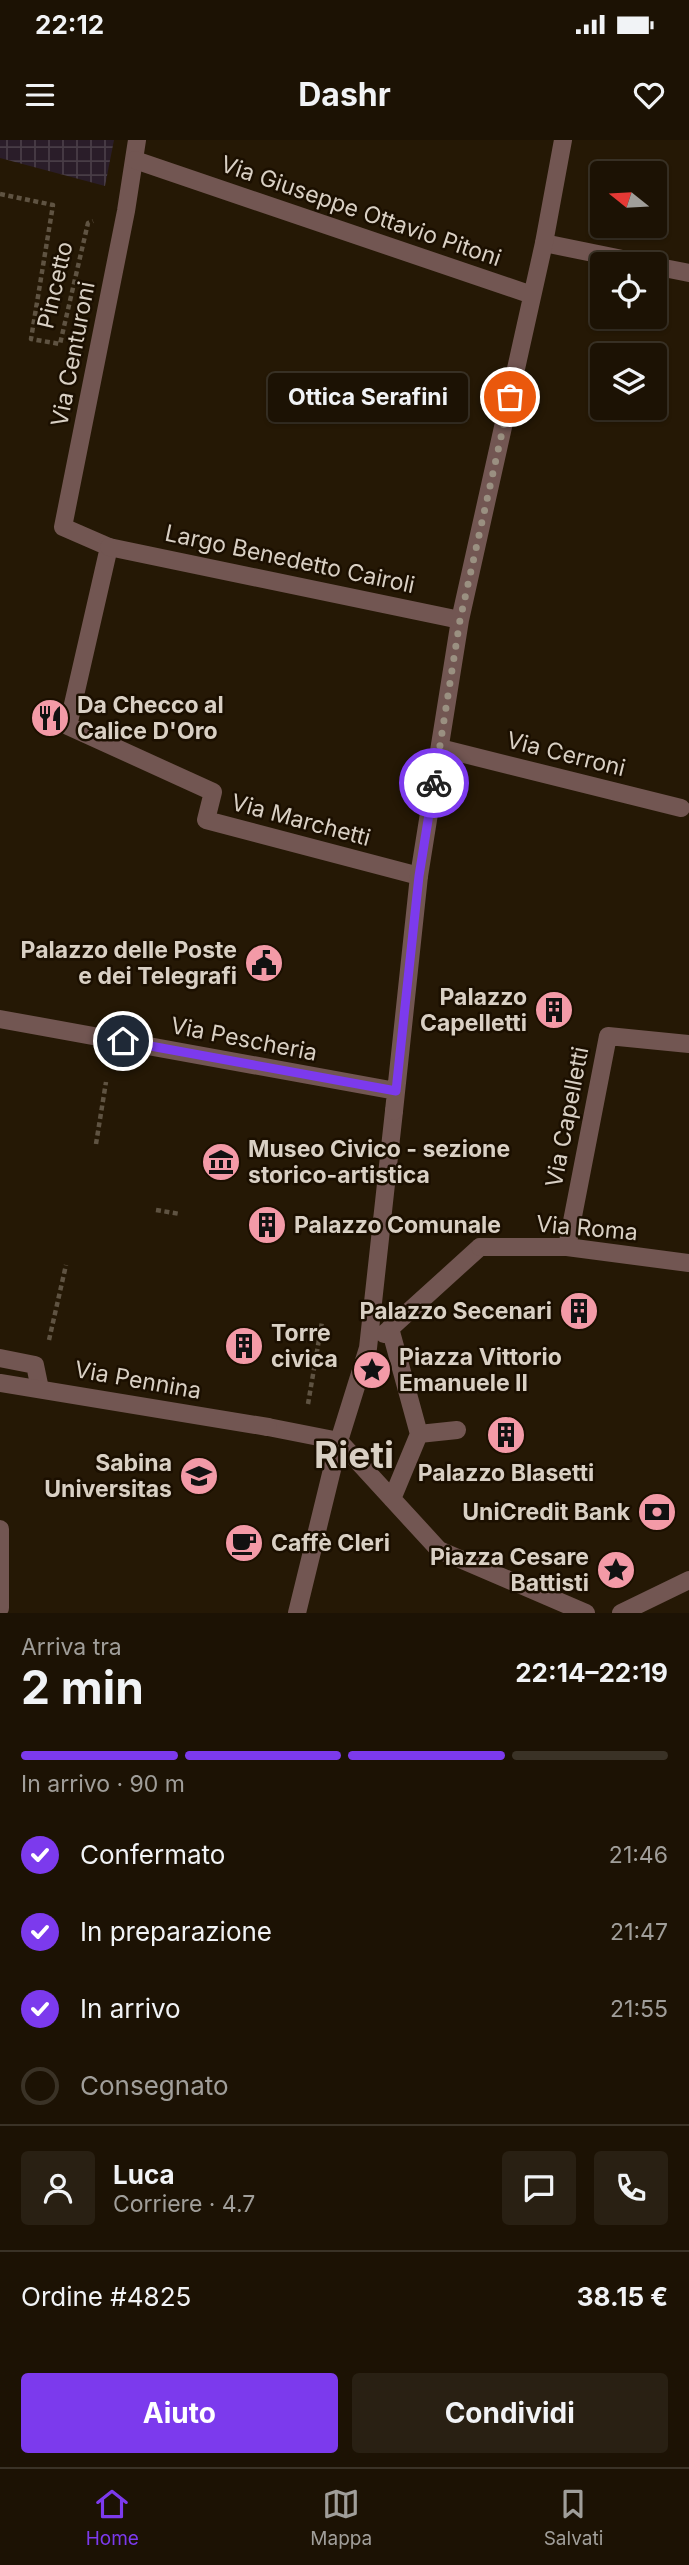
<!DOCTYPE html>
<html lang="it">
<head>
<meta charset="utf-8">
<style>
	body { margin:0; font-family:Inter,sans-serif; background:#292013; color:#f1f3f6; height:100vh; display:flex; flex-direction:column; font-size:26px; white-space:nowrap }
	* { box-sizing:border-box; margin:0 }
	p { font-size:23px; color:#a09e9a }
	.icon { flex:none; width:38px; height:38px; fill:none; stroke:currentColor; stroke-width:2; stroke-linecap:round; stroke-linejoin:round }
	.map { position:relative; height:1473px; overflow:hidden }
	.panel { display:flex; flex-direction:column; background:#1c1204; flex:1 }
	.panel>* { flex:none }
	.needle { width:46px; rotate:288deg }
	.controls { position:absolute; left:590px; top:21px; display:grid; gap:14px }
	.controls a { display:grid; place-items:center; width:77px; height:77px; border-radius:7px; background:#1c1204; box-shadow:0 2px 5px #0004,0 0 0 2px #3a3226; font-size:35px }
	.pin { position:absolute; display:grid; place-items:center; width:60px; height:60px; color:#fff; margin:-30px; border:4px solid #fff; border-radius:50%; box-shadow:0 2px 7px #0007 }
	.courier { position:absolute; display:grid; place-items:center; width:70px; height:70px; margin:-35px; border:5px solid #7c3aed; border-radius:50%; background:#fff; color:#222; box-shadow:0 2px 9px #0007 }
	.bubble { position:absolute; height:49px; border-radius:7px; background:#1c1204; box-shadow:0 2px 5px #0004,0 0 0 2px #3a3226; font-size:23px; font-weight:700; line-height:49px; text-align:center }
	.summary em { font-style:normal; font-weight:700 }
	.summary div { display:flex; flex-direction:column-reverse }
	.summary { display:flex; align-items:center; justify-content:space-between; height:119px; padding:0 21px }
	h1 { font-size:46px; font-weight:700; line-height:52px }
	.bar { display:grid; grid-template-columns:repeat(4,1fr); gap:10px 7px; align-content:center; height:84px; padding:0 21px }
	.bar i { height:9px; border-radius:5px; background:#3a3226 }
	.bar .active { background:#7c3aed }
	.bar p { grid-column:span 4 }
	.line { display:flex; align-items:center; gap:18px; padding:0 21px; border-top:2px solid #3a3226 }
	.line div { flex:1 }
	.round { display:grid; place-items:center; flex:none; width:74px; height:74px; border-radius:7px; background:#292013 }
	ol { padding:0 21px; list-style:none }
	li { display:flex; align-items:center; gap:21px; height:77px }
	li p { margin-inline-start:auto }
	li .icon { padding:7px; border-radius:50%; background:#7c3aed; color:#fff; stroke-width:4 }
	li:last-child { color:#a09e9a }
	li i { width:38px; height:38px; border:4px solid #3a3226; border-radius:50% }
	.primary-button { display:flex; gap:14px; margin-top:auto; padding:14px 21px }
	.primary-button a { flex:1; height:80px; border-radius:7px; background:#7c3aed; color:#fff; font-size:28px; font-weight:700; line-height:80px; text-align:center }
	.primary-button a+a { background:#292013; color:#f1f3f6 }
	.status { display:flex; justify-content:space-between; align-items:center; height:49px; padding:0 35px; background:#1c1204; direction:ltr }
	.status svg { height:19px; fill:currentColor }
	header { display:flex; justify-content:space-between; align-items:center; height:91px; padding:0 21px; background:#1c1204; font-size:32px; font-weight:700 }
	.tabs { display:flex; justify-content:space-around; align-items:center; height:98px; border-top:2px solid #3a3226; background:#1c1204; font-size:19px; color:#a09e9a }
	.tabs a { display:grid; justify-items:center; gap:4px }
	.tabs .active { color:#7c3aed }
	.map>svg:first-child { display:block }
	.industrial { fill:url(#industrial-grid) }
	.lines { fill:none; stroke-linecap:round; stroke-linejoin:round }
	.path { stroke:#5f5342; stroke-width:4.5; stroke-dasharray:5 3.5; stroke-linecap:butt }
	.service { stroke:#725652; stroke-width:18 }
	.pedestrian { stroke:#725652; stroke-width:18 }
	.minor { stroke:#725652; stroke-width:18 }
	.done { stroke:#9a9081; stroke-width:7; stroke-dasharray:0 12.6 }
	.route { stroke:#7c3aed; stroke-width:9 }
	.labels { text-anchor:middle; stroke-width:5; stroke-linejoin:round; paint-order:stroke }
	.street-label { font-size:23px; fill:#d9d0c4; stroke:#1b0f00 }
	.poi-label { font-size:23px; font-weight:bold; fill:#d9d0c4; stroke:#1b0f00; text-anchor:start }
	.town-label { font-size:37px; font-weight:bold; fill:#d9d0c4; stroke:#1b0f00 }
</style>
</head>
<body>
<div class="status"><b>22:12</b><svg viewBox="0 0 49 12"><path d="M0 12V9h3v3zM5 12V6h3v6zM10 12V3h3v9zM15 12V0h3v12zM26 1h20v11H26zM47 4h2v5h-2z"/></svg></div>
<header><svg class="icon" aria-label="menu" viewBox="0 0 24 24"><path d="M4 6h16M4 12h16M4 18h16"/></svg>Dashr<svg class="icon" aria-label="heart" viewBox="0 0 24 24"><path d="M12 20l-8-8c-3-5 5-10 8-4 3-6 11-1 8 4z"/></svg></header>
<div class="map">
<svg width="689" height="1473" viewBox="0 0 689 1473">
	<defs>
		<pattern id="industrial-grid" width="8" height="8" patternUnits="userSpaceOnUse" patternTransform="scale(1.75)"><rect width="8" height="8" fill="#2a1d29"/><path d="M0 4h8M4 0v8" fill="none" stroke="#483d46"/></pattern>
	</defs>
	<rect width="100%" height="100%" fill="#251805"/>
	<path class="industrial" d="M0,0H114L105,46L0,18Z"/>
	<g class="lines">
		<path class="path" d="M0,54L53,65L31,199L60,204L88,83L93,81
			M96,1004L106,942
			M156,1070L180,1074
			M49,1200L66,1125
			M308,1264L322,1182"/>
		<path class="service" d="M137,0L126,71L63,387L109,407L68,586L213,652L206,680L419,736
			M544,103L647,124
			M654,126L689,133
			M440,608L681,668
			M567,1107L608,896L689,904
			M0,1218L35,1225L40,1249
			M0,1389V1468
			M621,1473L689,1440"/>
		<path class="pedestrian" d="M390,1188L419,1294L392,1359
			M384,1194L480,1107
			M268,1287L339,1301
			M419,1294L457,1290
			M339,1301L439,1410L586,1473
			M297,1473L339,1301L368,1208L394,971"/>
		<path class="minor" d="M135,20L532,155
			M109,407L460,480
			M0,879L396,951
			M394,971L419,736L460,480L544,103L563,0
			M480,1107H567L689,1123
			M0,1243L268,1287"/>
	</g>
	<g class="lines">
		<path class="done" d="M434,643L460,480L510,257"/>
		<path class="route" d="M123,901L396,951L419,736L434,643"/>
	</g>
	<defs>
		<symbol id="restaurant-disc" viewBox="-11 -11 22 22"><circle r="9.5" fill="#f39aa7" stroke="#1b0f00"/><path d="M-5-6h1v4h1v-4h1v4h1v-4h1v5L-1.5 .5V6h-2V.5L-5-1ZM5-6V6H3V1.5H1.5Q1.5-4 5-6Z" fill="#111"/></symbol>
		<symbol id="civic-disc" viewBox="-11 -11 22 22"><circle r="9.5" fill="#f39aa7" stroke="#1b0f00"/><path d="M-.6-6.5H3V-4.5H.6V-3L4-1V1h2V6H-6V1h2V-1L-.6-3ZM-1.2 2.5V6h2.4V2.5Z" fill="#111"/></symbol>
		<symbol id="building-disc" viewBox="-11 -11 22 22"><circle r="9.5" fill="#f39aa7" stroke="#1b0f00"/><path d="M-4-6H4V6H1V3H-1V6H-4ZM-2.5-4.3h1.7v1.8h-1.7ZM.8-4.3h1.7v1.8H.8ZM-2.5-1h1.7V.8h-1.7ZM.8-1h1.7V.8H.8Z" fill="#111"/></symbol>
		<symbol id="museum-disc" viewBox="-11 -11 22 22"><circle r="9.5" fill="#f39aa7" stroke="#1b0f00"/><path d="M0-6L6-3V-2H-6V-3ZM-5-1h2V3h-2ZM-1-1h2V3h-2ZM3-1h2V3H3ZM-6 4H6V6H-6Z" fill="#111"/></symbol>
		<symbol id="sight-disc" viewBox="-11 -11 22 22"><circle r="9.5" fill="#f39aa7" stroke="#1b0f00"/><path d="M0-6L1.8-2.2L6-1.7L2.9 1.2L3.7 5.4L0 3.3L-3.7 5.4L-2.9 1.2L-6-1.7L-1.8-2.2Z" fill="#111"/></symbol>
		<symbol id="university-disc" viewBox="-11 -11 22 22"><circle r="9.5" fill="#f39aa7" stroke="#1b0f00"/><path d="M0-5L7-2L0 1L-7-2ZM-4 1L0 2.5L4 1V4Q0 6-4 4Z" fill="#111"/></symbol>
		<symbol id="bank-disc" viewBox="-11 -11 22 22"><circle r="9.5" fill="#f39aa7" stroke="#1b0f00"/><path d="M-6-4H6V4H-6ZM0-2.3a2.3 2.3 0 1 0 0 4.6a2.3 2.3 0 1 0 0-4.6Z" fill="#111"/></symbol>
		<symbol id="cafe-disc" viewBox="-11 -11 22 22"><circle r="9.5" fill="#f39aa7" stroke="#1b0f00"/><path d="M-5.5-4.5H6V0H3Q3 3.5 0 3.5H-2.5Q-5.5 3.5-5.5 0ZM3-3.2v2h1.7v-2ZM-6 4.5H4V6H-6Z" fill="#111"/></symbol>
	</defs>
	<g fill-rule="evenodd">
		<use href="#restaurant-disc" x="28" y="556" width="44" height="44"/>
		<use href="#civic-disc" x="242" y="801" width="44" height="44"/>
		<use href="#building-disc" x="532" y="848" width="44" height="44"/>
		<use href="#museum-disc" x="199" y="1000" width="44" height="44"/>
		<use href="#building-disc" x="245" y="1063" width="44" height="44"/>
		<use href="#building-disc" x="557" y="1149" width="44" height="44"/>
		<use href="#building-disc" x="222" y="1184" width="44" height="44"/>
		<use href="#sight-disc" x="350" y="1208" width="44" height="44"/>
		<use href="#building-disc" x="484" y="1273" width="44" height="44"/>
		<use href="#university-disc" x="177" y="1314" width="44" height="44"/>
		<use href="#bank-disc" x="635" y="1350" width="44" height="44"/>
		<use href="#cafe-disc" x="222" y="1381" width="44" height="44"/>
		<use href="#sight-disc" x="594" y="1408" width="44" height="44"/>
	</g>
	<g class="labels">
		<g class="street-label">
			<text transform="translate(361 71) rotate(19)" y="8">Via Giuseppe Ottavio Pitoni</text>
			<text transform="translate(55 145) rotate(-77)" y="8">Pincetto</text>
			<text transform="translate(73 214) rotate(-79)" y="8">Via Centuroni</text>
			<text transform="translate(290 419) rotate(12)" y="8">Largo Benedetto Cairoli</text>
			<text transform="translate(566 614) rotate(14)" y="8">Via Cerroni</text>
			<text transform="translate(301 680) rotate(15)" y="8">Via Marchetti</text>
			<text transform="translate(244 899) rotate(11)" y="8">Via Pescheria</text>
			<text transform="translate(567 977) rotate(-79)" y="8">Via Capelletti</text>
			<text transform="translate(587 1088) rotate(5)" y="8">Via Roma</text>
			<text transform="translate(138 1240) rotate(10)" y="8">Via Pennina</text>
		</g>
		<g class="poi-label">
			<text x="77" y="573">Da Checco al<tspan x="77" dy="26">Calice D'Oro</tspan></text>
			<text x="237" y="818" text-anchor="end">Palazzo delle Poste<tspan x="237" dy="26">e dei Telegrafi</tspan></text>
			<text x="527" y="865" text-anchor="end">Palazzo<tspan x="527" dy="26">Capelletti</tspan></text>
			<text x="248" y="1017">Museo Civico - sezione<tspan x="248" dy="26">storico-artistica</tspan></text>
			<text x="294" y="1093">Palazzo Comunale</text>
			<text x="552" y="1179" text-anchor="end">Palazzo Secenari</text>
			<text x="271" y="1201">Torre<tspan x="271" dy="26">civica</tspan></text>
			<text x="399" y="1225">Piazza Vittorio<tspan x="399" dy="26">Emanuele II</tspan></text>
			<text x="172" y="1331" text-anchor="end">Sabina<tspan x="172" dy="26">Universitas</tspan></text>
			<text x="506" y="1341" text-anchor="middle">Palazzo Blasetti</text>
			<text x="630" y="1380" text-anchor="end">UniCredit Bank</text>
			<text x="271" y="1411">Caffè Cleri</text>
			<text x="589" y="1425" text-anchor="end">Piazza Cesare<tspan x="589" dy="26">Battisti</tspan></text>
		</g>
		<g class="town-label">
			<text x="354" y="1328">Rieti</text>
		</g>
	</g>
</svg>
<div class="controls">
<a><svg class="needle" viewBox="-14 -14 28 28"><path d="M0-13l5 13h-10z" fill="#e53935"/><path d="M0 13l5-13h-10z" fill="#a09e9a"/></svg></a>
<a><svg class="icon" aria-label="locate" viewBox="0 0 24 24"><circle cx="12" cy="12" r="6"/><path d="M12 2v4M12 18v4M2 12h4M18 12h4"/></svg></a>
<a><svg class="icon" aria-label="layers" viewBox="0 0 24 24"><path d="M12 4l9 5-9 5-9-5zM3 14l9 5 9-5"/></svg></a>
</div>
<div class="pin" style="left:510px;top:257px;background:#ea580c"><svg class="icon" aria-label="bag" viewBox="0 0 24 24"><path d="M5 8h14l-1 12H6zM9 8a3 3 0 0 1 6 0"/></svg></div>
<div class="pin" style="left:123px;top:901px;background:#1f2937"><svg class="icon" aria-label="home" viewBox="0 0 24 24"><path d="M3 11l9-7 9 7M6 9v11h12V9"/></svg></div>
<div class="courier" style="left:434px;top:643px"><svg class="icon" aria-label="bike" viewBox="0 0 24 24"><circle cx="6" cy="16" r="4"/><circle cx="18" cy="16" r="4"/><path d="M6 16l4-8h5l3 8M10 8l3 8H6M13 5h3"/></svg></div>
<div class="bubble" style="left:268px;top:233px;width:200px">Ottica Serafini</div>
</div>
<section class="panel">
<div class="summary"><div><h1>2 min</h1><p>Arriva tra</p></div><em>22:14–22:19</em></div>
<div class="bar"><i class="active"></i><i class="active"></i><i class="active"></i><i></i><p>In arrivo · 90 m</p></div>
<ol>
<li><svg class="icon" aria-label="check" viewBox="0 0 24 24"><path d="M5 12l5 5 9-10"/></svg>Confermato<p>21:46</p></li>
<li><svg class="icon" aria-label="check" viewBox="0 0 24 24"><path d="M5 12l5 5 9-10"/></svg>In preparazione<p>21:47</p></li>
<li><svg class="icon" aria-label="check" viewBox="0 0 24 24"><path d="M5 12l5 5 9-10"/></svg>In arrivo<p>21:55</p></li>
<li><i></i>Consegnato</li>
</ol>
<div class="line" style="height:126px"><a class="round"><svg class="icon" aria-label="person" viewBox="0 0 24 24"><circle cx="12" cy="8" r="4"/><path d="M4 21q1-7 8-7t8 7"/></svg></a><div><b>Luca</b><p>Corriere · 4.7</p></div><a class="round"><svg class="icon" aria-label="chat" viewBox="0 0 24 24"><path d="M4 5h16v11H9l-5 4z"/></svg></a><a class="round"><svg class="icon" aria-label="phone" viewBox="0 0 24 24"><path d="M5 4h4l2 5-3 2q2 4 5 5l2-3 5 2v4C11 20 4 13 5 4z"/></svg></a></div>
<div class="line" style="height:91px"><div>Ordine #4825</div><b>38.15 €</b></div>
<div class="primary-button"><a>Aiuto</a><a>Condividi</a></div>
</section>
<nav class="tabs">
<a class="active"><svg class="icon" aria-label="home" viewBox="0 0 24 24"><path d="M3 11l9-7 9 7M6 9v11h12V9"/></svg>Home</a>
<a><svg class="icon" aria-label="map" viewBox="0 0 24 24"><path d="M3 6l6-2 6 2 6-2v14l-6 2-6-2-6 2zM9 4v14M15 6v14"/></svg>Mappa</a>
<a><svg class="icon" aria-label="saved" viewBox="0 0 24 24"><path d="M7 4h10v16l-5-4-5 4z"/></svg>Salvati</a>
</nav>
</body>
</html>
